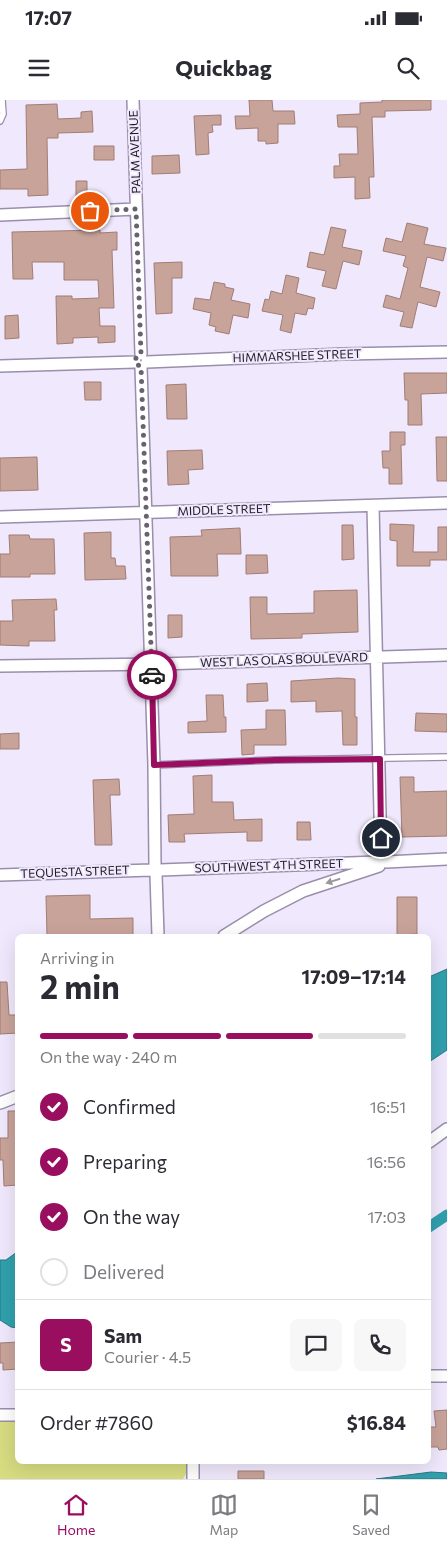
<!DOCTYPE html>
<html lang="en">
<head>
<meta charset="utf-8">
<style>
	body { margin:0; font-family:Commissioner,sans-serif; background:#f7f7f7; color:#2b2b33; height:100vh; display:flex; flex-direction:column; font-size:19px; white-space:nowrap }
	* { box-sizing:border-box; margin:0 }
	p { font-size:16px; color:#7c7c81 }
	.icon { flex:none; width:28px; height:28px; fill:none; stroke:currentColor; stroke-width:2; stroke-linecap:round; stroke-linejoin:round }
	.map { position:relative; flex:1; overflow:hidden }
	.sheet { position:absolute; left:15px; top:834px; width:416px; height:530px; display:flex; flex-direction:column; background:#fff; border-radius:8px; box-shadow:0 5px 20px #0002 }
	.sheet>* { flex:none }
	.pin { position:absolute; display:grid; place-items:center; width:42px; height:42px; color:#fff; margin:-21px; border:2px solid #fff; border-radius:50%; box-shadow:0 1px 5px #0007 }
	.courier { position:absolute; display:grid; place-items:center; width:50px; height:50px; margin:-25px; border:4px solid #9a0e60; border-radius:50%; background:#fff; color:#222; box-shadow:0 1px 6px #0007 }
	.overview em { font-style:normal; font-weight:700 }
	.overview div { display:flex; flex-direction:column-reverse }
	.overview { display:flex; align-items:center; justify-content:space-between; height:85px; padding:0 25px }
	h1 { font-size:32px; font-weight:700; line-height:38px }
	.bar { display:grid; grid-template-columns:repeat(4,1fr); gap:8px 5px; align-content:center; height:60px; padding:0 25px }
	.bar i { height:6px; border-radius:4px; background:#e1e1e2 }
	.bar .selected { background:#9a0e60 }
	.bar p { grid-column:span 4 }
	.line { display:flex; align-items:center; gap:12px; padding:0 25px; border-top:1px solid #e1e1e2 }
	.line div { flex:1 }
	.round { display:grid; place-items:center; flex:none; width:52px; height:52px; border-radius:8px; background:#f7f7f7 }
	ol { padding:0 25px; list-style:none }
	li { display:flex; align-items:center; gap:15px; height:55px }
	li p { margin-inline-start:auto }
	li .icon { padding:5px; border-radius:50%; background:#9a0e60; color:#fff; stroke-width:4 }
	li:last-child { color:#7c7c81 }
	li i { width:28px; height:28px; border:2px solid #e1e1e2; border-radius:50% }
	.status { display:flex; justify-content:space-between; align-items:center; height:35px; padding:0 25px; background:#fff; direction:ltr }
	.status svg { height:14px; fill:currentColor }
	header { display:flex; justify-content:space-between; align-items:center; height:65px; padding:0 25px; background:#fff; font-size:22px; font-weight:700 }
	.menu { display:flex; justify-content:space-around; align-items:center; height:70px; border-top:1px solid #e1e1e2; background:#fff; font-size:14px; color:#7c7c81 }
	.menu a { display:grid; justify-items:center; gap:2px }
	.menu .selected { color:#9a0e60 }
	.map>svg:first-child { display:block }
	.green { fill:#d7dc81 }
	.water { fill:#30a0ad; stroke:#2b7884 }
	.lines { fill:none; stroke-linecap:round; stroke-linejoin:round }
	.canal { stroke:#30a0ad; stroke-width:11 }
	.building { fill:#c8a39a; stroke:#a17d75 }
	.lane-casing { stroke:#9a8eac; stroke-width:8 }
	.street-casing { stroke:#9a8eac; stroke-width:14 }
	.lane { stroke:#fff; stroke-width:5.5 }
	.street { stroke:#fff; stroke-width:11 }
	.oneway { fill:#9a989d }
	.done { stroke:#686270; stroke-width:5; stroke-dasharray:0 9 }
	.route { stroke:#9a0e60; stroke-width:6 }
	.labels { text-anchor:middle; stroke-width:4; stroke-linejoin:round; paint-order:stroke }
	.street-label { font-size:12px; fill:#1f1a25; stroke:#f0e8fc }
</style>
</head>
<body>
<div class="status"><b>17:07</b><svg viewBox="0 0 49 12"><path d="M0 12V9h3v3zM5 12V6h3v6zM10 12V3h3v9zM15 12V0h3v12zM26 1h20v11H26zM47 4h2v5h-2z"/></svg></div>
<header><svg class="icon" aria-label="menu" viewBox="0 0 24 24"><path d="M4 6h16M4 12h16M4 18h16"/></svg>Quickbag<svg class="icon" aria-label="search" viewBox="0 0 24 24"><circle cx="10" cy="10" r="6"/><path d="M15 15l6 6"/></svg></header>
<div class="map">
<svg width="447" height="1379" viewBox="0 0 447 1379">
	<rect width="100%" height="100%" fill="#f0e8fc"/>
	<path class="green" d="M17,1319L18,1361H190L187,1372L183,1379H0V1320Z"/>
	<path class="water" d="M447,869V950L429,962V877Z
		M17,1152V1228L11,1227L0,1220V1160H6Z
		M431,1372L447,1373V1379H376Z"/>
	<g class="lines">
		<path class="canal" d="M429,1127L447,1115"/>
	</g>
	<path class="building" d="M249,0H272L273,11H294L295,24H278V43L266,44V41H258V28L236,29L235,16H250Z
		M382,0H431V10L385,11V17H372L374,77H369L370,98L355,99V77L334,78V66H340L339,54H358L357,27H338L337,15L360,14V3L382,2Z
		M57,4L58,19L81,18V12L92,11L93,32L58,33V38H47L48,95L28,96V89H0V70L27,69L26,5Z
		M221,15V25H212L213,32L208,33L209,54L196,55L194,16Z
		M94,46H114V60H94Z
		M179,55L180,73L152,74V56Z
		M76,81H87V96H76Z
		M407,123L428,128L424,144L446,148L443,161L427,157L420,187L440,192L436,207L418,202L412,228L400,226L404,212L383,207L386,195L400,199L408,168L403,166L406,156L383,151L386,138L402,142Z
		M331,127L346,130L342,147L362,151L359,165L343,161L336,189L322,186L326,171L307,167L310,152L324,155Z
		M100,130V133L117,132V150H112L114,208H99L100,226H115V242L98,243V237L73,238V243L57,244L56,196H72V199L99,198L98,180H64V162H32L33,179H13L12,132Z
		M182,162V178H172V213L156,214L154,163Z
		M286,175L299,178L296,193L315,198L313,209L308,208L306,215L295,213L291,233L280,230L283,215L262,211L265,199L269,200L271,191L282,194Z
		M214,182L225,184V187L234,189L231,200L250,204L248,218L233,215L229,234L215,231L216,227L209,225L211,213L193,209L195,198L210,200Z
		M18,215L19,238L5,239V216Z
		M404,273H447V293L421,294L422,325H408V300H405Z
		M84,282H101V300H85Z
		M186,284L187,319H167L166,285Z
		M390,332H405V345H401L402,384H389V368H383L382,351H390Z
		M436,337H447V381H437Z
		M202,350L203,369L188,370L189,384L168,385L167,351Z
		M37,357L38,390L0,391V358Z
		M390,424L414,425L413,452H438V427H447V460H430V466H397V441L390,440Z
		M342,425H353L354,459L342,460Z
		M240,428L241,454H217L218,476H171L170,437L202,436L201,430Z
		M111,432V458H115L116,466H125L126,479L85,480L84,433Z
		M9,435H29L30,439H54L55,474H30V477H0V454H10Z
		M246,455H267L268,473L246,474Z
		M357,490L358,532L302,534V538L251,539L250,497H267V514L314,513V491Z
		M56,499L57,510H54L55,541H29V546L0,545V521H13L12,500Z
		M168,515H182V537L168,538Z
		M338,578L355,579V617H357V645H343L342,611L316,612V601L291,602V581Z
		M267,583L268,601L247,602V584Z
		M206,595H223L224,617H226V632L188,633V622L207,621Z
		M266,610H285L286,645H254V654L242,655L241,630L266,629Z
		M416,613L447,614V632L415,631Z
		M19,633V649H0V634Z
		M212,675V702H233L234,720L262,719V741H247V732L184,734L185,742H169L168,715L194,714L193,676Z
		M400,677H414V692L447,691V736L402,737Z
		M119,679L120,695H110L112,745H95L93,680Z
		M297,722H310L311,740H297Z
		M90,795V819L133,818V836H47L46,796Z
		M397,797H417V834L397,835Z
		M0,882H7L9,915H18V933L0,934Z
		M8,1011H18V1085L4,1086L3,1060H0V1038H8Z
		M18,1242V1269L3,1270V1263H0V1243Z
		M447,1310V1349L439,1350L438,1347H429V1327H436L434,1311Z
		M238,1371H264V1379H238Z"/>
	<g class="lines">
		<defs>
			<path id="lane" d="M0,21L3,14L2,0
				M154,665L275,660L447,657"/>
			<path id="street" d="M133,0L141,254
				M0,115L136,109
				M147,262L343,254L447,252
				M0,266L135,262
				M141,267L154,665L155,765
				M373,406L381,758
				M0,417L447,403
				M0,566L161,564L447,555
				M386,762L447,759
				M160,770L377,762
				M156,774L158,836
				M0,775L151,770
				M224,836L264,811L303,791L379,766
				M0,1003L18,996
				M429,1042L447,1029
				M429,1276H447
				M0,1315H18
				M193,1361V1379"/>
		</defs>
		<use href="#lane" class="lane-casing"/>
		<use href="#street" class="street-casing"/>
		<use href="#lane" class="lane"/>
		<use href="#street" class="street"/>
	</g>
	<defs><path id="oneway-solid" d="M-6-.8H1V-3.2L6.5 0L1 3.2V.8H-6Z" transform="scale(1.25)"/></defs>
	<use class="oneway" href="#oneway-solid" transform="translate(333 781) rotate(162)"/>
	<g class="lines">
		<path class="done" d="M90,111L136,109L141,254L137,256L135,260L137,265L141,266L152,575"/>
		<path class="route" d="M152,575L154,665L275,660L380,659L381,738"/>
	</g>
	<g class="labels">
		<g class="street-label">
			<text transform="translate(135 52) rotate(-92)" y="4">PALM AVENUE</text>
			<text transform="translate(297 256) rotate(-2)" y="4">HIMMARSHEE STREET</text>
			<text transform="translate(224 410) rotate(-2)" y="4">MIDDLE STREET</text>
			<text transform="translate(284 560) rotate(-2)" y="4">WEST LAS OLAS BOULEVARD</text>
			<text transform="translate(269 766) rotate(-2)" y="4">SOUTHWEST 4TH STREET</text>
			<text transform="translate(75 772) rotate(-2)" y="4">TEQUESTA STREET</text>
		</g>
	</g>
</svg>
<div class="pin" style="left:90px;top:111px;background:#ea580c"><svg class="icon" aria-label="bag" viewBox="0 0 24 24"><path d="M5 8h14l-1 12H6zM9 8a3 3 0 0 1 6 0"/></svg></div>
<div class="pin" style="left:381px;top:738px;background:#1f2937"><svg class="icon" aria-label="home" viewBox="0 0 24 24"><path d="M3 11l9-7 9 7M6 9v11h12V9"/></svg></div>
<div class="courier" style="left:152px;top:575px"><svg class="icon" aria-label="car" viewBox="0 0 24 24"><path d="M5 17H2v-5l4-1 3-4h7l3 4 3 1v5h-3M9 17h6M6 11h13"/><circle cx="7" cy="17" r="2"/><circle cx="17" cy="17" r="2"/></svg></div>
<section class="sheet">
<div class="overview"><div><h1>2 min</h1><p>Arriving in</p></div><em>17:09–17:14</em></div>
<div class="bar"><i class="selected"></i><i class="selected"></i><i class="selected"></i><i></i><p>On the way · 240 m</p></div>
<ol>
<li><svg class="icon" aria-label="check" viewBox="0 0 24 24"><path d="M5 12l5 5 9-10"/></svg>Confirmed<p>16:51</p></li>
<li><svg class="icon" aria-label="check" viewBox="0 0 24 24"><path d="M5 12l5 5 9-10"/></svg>Preparing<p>16:56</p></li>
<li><svg class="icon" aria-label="check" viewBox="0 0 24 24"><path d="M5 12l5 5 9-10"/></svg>On the way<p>17:03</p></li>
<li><i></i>Delivered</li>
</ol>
<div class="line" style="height:90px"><b class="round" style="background:#9a0e60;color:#fff">S</b><div><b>Sam</b><p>Courier · 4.5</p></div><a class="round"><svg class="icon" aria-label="chat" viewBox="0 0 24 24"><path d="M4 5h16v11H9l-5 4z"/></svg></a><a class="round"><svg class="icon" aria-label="phone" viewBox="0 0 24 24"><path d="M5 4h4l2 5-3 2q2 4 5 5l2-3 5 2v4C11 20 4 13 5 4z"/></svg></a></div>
<div class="line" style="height:65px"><div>Order #7860</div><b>$16.84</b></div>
</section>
</div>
<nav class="menu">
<a class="selected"><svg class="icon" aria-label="home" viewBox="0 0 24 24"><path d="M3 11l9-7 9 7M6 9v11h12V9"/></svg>Home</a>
<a><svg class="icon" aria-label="map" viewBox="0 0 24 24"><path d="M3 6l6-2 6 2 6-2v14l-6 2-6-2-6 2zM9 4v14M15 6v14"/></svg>Map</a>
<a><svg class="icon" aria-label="saved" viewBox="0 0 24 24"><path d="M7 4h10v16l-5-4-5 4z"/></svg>Saved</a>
</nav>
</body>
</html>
